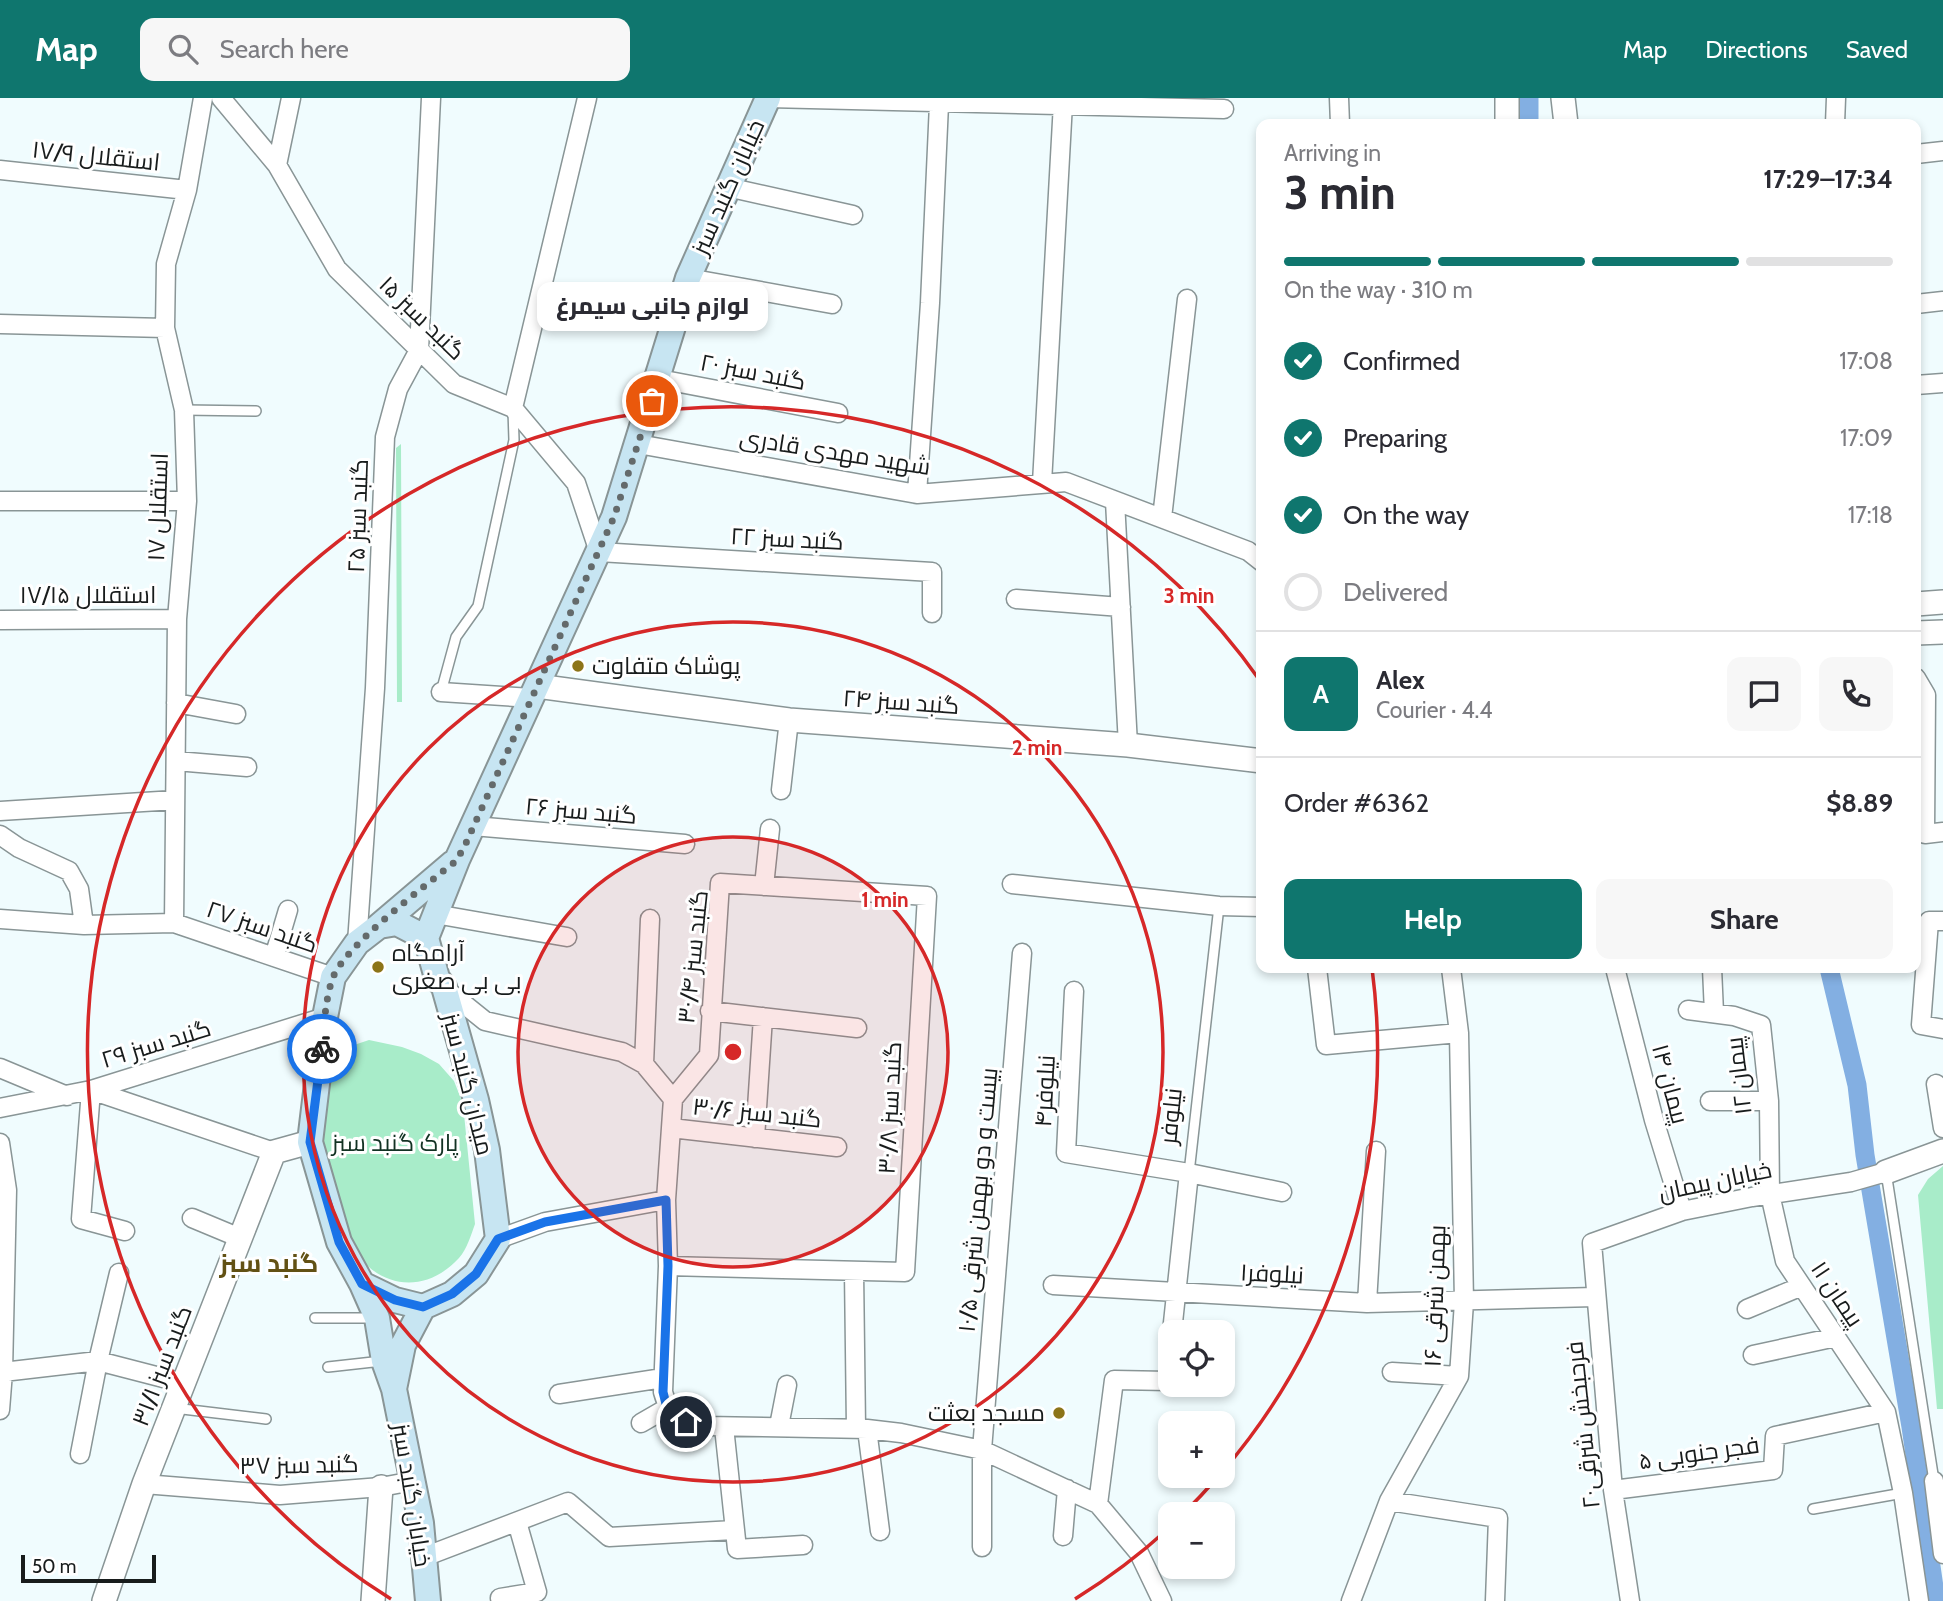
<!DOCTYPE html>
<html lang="en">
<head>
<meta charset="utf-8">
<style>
	body { margin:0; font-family:Cabin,Cairo,sans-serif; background:#f7f7f7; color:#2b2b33; height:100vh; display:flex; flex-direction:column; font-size:26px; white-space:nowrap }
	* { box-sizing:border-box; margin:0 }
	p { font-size:23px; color:#7c7c81 }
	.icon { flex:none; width:38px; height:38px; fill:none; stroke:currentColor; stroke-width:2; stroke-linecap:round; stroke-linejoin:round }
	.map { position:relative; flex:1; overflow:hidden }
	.panel { position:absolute; left:1256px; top:21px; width:665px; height:854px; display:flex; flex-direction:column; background:#fff; border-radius:14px; box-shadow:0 4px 10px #0003 }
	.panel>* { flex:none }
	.controls { position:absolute; left:1158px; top:1222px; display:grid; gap:14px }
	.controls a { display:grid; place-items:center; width:77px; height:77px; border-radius:14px; background:#fff; box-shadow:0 4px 10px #0003; font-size:35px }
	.scale { position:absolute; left:21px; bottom:18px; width:135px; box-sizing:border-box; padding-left:7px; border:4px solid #181c1c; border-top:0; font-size:19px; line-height:24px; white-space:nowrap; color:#181c1c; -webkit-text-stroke:5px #fff; paint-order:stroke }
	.pin { position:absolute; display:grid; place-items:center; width:60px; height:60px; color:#fff; margin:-30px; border:4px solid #fff; border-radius:50%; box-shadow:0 2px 7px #0007 }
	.courier { position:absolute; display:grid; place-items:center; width:70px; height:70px; margin:-35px; border:5px solid #1a73e8; border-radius:50%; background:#fff; color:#222; box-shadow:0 2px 9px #0007 }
	.bubble { position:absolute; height:49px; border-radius:14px; background:#fff; box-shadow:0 4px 10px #0003; font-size:23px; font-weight:800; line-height:49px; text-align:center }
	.overview em { font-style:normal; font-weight:800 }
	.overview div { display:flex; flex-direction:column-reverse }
	.overview { display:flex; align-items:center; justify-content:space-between; height:119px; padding:0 28px }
	h1 { font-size:46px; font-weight:800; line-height:52px }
	.bar { display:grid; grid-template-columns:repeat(4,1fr); gap:10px 7px; align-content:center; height:84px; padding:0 28px }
	.bar i { height:9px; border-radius:5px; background:#e1e1e2 }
	.bar .current { background:#0f766e }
	.bar p { grid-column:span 4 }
	.line { display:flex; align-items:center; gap:18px; padding:0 28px; border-top:2px solid #e1e1e2 }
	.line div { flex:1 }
	.round { display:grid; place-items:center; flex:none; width:74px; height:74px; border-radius:14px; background:#f7f7f7 }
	ol { padding:0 28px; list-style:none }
	li { display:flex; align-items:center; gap:21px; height:77px }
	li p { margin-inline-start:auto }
	li .icon { padding:7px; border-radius:50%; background:#0f766e; color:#fff; stroke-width:4 }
	li:last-child { color:#7c7c81 }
	li i { width:38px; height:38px; border:4px solid #e1e1e2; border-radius:50% }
	.cta { display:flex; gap:14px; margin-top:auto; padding:14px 28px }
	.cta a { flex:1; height:80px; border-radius:14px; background:#0f766e; color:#fff; font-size:28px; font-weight:800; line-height:80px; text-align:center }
	.cta a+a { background:#f7f7f7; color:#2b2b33 }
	header { display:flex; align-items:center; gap:42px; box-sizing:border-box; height:98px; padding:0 35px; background:#0f766e; color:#fff }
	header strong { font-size:33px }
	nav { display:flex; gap:38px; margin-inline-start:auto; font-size:24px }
	.search { width:490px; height:63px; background:#f7f7f7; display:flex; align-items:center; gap:18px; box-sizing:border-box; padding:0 24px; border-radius:14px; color:#7c7c81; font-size:26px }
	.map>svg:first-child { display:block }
	.green { fill:#a8ecc9 }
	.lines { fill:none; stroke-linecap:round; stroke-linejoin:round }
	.canal { stroke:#83afe2; stroke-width:19 }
	.service-casing { stroke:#899596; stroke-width:12 }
	.minor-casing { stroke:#899596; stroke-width:21 }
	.tertiary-casing { stroke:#899596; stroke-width:26 }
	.secondary-casing { stroke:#899596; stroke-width:28 }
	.service { stroke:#fff; stroke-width:9 }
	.minor { stroke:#fff; stroke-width:18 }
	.tertiary { stroke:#fff; stroke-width:23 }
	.secondary { stroke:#c7e5f2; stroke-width:24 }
	.done { stroke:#646a6b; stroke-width:7; stroke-dasharray:0 12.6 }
	.route { stroke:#1a73e8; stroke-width:9 }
	.ring { fill:none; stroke:#d62828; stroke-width:3.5 }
	.poi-dot { fill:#8c7418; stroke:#fff; stroke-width:2.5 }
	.labels { text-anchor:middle; stroke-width:6; stroke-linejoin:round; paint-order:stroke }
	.street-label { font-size:24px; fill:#181c1c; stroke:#fff }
	.poi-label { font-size:24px; fill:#181c1c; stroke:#fff; text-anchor:start }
	.park-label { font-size:24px; fill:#123223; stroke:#fff }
	.neighbourhood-label { font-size:26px; font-weight:bold; fill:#625114; stroke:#fff }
	.centre { fill:#d62828; stroke:#fff; stroke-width:3.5 }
	.ring-label { font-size:21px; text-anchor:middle; font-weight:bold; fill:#d62828; stroke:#fff; stroke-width:6; stroke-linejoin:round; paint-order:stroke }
</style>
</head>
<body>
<header>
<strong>Map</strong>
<div class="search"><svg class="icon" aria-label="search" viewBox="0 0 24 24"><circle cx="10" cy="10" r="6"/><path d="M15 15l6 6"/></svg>Search here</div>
<nav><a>Map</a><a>Directions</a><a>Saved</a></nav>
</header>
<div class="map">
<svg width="1943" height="1503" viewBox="0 0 1943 1503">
	<rect width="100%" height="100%" fill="#f0fcfe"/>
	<path class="green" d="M401,346L402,604H397L396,350Z
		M369,942L402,949L421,956L439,966L454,983L463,1006L475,1126C471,1137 467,1151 459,1160C425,1197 378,1191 352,1149C345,1138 343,1121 339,1108C334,1090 326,1071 324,1052C319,1018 328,983 339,952Z
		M1943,1068V1311H1937L1918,1097L1928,1081Z"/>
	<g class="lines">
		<path class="canal" d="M1529,0V26
			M1829,870L1857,987L1865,1057L1911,1329L1936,1503"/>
		<defs>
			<path id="service" d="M184,312L256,313
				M441,594L456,539L478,508L514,342L513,312
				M1886,1074L1934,1383
				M1189,1075L1219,808
				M315,1220H376
				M328,1269L382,1263
				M174,1310L266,1321
				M1813,1411L1903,1395"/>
			<path id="minor" d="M221,0L277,67L337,171L454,286L513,310L576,385L599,454L932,474V515
				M768,0L1224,11
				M1339,0L1340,26
				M1835,26L1836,0
				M1916,56L1943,53
				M277,67L291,0
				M0,72L187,92
				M727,89L853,117
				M688,180L832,206
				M1916,206L1943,203
				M0,226L165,230
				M659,281L838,315
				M1916,287L1943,285
				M513,310L587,0
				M638,346L917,396L1066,384L1248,453L1262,464
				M1042,385L1063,5
				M917,396L930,205L939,6
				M0,403H187
				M1115,403L1128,647
				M1162,420L1187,201
				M1016,501L1121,509
				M0,522L177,521
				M1916,580L1926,597L1925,736L1943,734
				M441,594L532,600
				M176,605L236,616
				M176,663L247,669
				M781,692L789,622
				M0,713L175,702
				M473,728L685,746
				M0,737L19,750L69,773L79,791L84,827
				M1012,786L1219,808L1262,809
				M764,788L770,731
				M435,816L567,839
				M0,821L84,827L174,825L333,879
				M1943,823H1929L1921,927L1943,931
				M174,825L177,521L187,403L184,312L165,230L166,166L187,92L203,0
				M357,845L375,590L385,339L398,291L419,252L431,0
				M274,859L288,812
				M1317,870L1326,947L1459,935
				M1615,870L1654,1022L1682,1113
				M1712,870L1714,915
				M444,890L485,923L622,954L644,966L673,1001L666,1102L668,1168L663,1294C670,1320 681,1322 706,1328L867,1331L901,1335L982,1352L1098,1406L1139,1455L1162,1503
				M1074,893L1066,1055L1189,1075L1282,1094
				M1688,912L1734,918L1761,927L1769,1003L1770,1096L1785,1163L1886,1314L1903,1395L1919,1503
				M710,913L857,930
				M644,966L650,821
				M0,970L67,998
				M1936,986L1943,1030
				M91,992L274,1054
				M91,992L81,1121L125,1133
				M1710,1003H1769
				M0,1010L91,992L325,919
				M671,1030L837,1049
				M755,1040L763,919
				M0,1045L7,1092L3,1274L0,1312
				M192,1120L240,1140
				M498,1141L545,1124L666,1102
				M668,1168L905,1174L927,798L720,785L709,957L673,1001
				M854,1173L856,1330
				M1053,1187L1367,1205L1595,1199
				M1367,1205L1376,1053
				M1747,1211L1802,1188
				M1172,1234L1189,1075
				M1753,1257L1836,1239
				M3,1274L98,1263L183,1285
				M1392,1274L1459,1278
				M559,1296L663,1280
				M641,1325L667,1310
				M779,1328L787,1287
				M724,1329L737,1451L803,1447
				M867,1331L880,1433
				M80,1356L98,1263L119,1175
				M1934,1383L1943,1456
				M144,1386L280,1397L381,1389L413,1383
				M1613,1392L1773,1372L1775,1338L1886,1314
				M1389,1403L1498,1420L1495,1503
				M1098,1406L1114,1282L1169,1283L1171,1258
				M1063,1438L1067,1391
				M982,1449V1352L1022,855
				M424,1459L568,1404L609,1439L734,1432
				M500,1500L537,1494L517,1424
				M1351,1503L1389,1403L1459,1278L1464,1204L1459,935L1451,870
				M1630,1503L1613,1392L1592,1145L1682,1113L1752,1099L1851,1084L1886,1074"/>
			<path id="tertiary" d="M1507,0V26
				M1563,0L1566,26
				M1916,506L1943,504
				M1916,535L1943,534
				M537,588L789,622L1128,647L1262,663
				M1886,1074L1943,1053
				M104,1503L144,1386L274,1054L310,1044
				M373,1503L381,1389"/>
			<path id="secondary" d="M397,825L426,840L437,880L444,889L476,1002L487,1052L498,1141L476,1176L452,1196L423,1209L395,1202L362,1186L339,1144L310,1044L325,919L333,879L357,845L379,828Z
				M379,828L453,765
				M426,840L457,762L614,419L688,180L768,0
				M362,1186L377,1220L384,1263L394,1291L403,1247L423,1209
				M394,1291L421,1425L428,1503"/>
		</defs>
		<use href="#service" class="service-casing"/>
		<use href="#minor" class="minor-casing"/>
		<use href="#tertiary" class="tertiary-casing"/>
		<use href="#secondary" class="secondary-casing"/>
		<use href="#service" class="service"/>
		<use href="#minor" class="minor"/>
		<use href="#tertiary" class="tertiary"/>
		<use href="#secondary" class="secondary"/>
	</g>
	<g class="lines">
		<path class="done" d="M322,951C324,928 325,904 332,882C343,848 427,787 457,762L466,745L614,419L652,303"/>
		<path class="route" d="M322,951L310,1044L339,1144L362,1186L395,1202L423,1209L452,1196L476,1176L498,1141L545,1124L666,1102L668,1168L663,1294L667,1310L686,1324"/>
	</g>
	<circle cx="733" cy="954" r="215" fill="#d62828" fill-opacity=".12"/>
	<g class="ring">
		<circle cx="733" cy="954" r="215"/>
		<circle cx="733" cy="954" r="430"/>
		<path d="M1216 1381A645 645 0 0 1 1185 1414M1169 1430A645 645 0 0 1 1075 1501M391 1501A645 645 0 1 1 1261 584M1372 870A645 645 0 0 1 1223 1373"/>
	</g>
	<g class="poi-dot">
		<circle cx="578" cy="568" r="7"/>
		<circle cx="378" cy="869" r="7"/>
		<circle cx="1059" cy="1315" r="7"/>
	</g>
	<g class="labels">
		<g class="street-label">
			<text transform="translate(96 58) rotate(6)" y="8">استقلال ۱۷/۹</text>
			<text transform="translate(728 89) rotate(-66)" y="8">خیابان گنبد سبز</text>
			<text transform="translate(422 220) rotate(44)" y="8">گنبد سبز ۱۵</text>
			<text transform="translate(753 274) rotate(11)" y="8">گنبد سبز ۲۰</text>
			<text transform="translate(835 354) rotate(9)" y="8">شهید مهدی قادری</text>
			<text transform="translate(158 409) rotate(-88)" y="8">استقلال ۱۷</text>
			<text transform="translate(358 418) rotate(-88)" y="8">گنبد سبز ۲۵</text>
			<text transform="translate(787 441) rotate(3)" y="8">گنبد سبز ۲۲</text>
			<text x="88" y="505">استقلال ۱۷/۱۵</text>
			<text transform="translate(901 604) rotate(4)" y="8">گنبد سبز ۲۴</text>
			<text transform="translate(581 713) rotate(5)" y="8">گنبد سبز ۲۶</text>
			<text transform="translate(262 829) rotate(19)" y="8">گنبد سبز ۲۷</text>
			<text transform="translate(693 859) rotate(-84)" y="8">گنبد سبز ۳۰/۴</text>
			<text transform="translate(156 946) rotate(-17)" y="8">گنبد سبز ۲۹</text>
			<text transform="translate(1739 978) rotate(-97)" y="8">پیمان ۱۲</text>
			<text transform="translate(468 986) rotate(76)" y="8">میدان گنبد سبز</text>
			<text transform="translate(1670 986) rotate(75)" y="8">پیمان ۱۴</text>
			<text transform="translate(1045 993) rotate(-87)" y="8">نیلوفر۴</text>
			<text transform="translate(890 1010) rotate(-87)" y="8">گنبد سبز ۳۰/۸</text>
			<text transform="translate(757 1015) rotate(6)" y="8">گنبد سبز ۳۰/۶</text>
			<text transform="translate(1171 1018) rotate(-84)" y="8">نیلوفر</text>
			<text transform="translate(1715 1083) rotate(-12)" y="8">خیابان پیمان</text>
			<text transform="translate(978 1102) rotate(-85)" y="8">بیست و دو بهمن شرقی ۱۰/۵</text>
			<text transform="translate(1272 1176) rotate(3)" y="8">نیلوفر۱</text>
			<text transform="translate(1837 1196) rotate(56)" y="8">پیمان ۱۱</text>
			<text transform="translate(1435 1198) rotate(-88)" y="8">بهمن شرقی ۱۶</text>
			<text transform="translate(162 1268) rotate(-69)" y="8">گنبد سبز ۳۱/۱</text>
			<text transform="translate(1583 1327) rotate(-96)" y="8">فرحبخش شرقی۲۰</text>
			<text transform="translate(1699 1355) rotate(-8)" y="8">فجر جنوبی ۵</text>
			<text transform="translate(299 1367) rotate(-1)" y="8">گنبد سبز ۳۷</text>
			<text transform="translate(412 1397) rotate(81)" y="8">خیابان گنبد سبز</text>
		</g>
		<g class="poi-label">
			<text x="592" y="576">پوشاک متفاوت</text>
			<text x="392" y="863">آرامگاه<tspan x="392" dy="28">بی بی صغری</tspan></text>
			<text x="1045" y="1323" text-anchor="end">مسجد بعثت</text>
		</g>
		<g class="park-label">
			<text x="395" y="1053">پارک گنبد سبز</text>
		</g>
		<g class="neighbourhood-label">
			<text x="269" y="1174">گنبد سبز</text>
		</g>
	</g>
	<circle cx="733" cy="954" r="10" class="centre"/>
	<g class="ring-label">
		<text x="1189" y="505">3 min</text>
		<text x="1037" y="657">2 min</text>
		<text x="885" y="809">1 min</text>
	</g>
</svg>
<div class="controls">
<a><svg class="icon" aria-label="locate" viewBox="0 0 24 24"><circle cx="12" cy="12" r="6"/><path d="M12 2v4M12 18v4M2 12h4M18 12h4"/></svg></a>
<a>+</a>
<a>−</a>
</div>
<div class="scale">50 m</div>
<div class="pin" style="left:652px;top:303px;background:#ea580c"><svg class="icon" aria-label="bag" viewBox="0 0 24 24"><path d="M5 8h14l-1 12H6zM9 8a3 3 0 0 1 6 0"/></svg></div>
<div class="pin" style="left:686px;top:1324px;background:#1f2937"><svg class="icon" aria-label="home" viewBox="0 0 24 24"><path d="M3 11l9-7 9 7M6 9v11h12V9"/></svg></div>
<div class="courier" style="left:322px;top:951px"><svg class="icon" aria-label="bike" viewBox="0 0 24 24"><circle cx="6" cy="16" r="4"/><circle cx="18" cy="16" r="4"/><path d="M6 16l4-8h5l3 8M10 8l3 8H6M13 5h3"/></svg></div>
<div class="bubble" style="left:537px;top:184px;width:231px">لوازم جانبی سیمرغ</div>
<section class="panel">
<div class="overview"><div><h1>3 min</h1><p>Arriving in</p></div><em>17:29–17:34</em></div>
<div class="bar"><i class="current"></i><i class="current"></i><i class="current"></i><i></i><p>On the way · 310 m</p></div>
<ol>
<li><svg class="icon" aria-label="check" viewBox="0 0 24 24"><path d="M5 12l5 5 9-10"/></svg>Confirmed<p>17:08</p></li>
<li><svg class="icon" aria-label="check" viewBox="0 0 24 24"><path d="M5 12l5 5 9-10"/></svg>Preparing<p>17:09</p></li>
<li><svg class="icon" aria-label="check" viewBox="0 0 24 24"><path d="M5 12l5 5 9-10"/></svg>On the way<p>17:18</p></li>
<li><i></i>Delivered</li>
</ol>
<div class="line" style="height:126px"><b class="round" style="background:#0f766e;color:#fff">A</b><div><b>Alex</b><p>Courier · 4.4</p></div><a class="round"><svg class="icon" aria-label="chat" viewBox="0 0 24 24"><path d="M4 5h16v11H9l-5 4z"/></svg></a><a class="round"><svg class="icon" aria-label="phone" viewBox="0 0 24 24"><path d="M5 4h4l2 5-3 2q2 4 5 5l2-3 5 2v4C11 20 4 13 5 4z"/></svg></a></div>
<div class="line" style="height:91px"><div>Order #6362</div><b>$8.89</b></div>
<div class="cta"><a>Help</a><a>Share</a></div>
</section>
</div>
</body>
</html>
